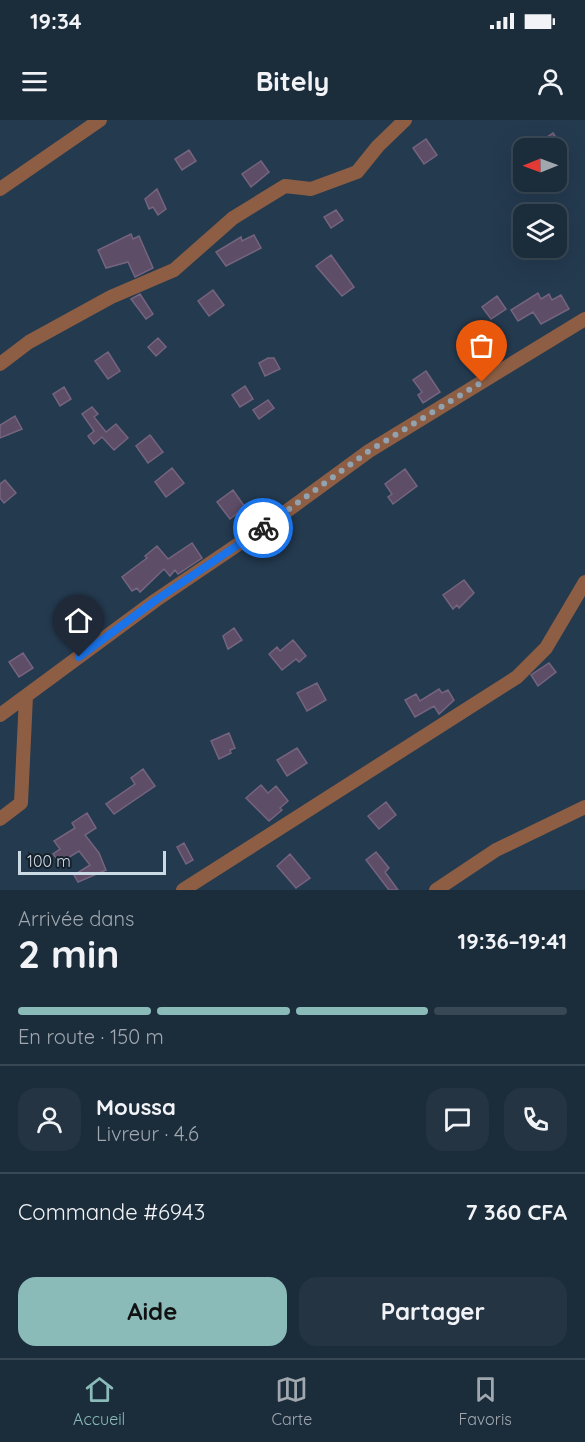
<!DOCTYPE html>
<html lang="fr">
<head>
<meta charset="utf-8">
<style>
	body { margin:0; font-family:Quicksand,sans-serif; background:#243442; color:#f1f3f6; height:100vh; display:flex; flex-direction:column; font-size:22px; white-space:nowrap }
	* { box-sizing:border-box; margin:0 }
	p { font-size:20px; color:#a0a7af }
	.icon { flex:none; width:33px; height:33px; fill:none; stroke:currentColor; stroke-width:2; stroke-linecap:round; stroke-linejoin:round }
	.map { position:relative; height:770px; overflow:hidden }
	.drawer { display:flex; flex-direction:column; background:#1b2c3b; flex:1 }
	.drawer>* { flex:none }
	.needle { width:39px; rotate:269deg }
	.tools { position:absolute; left:513px; top:18px; display:grid; gap:12px }
	.tools a { display:grid; place-items:center; width:54px; height:54px; border-radius:12px; background:#1b2c3b; box-shadow:0 6px 24px #0002,0 0 0 2px #394855; font-size:30px }
	.scale { position:absolute; left:18px; bottom:15px; width:148px; box-sizing:border-box; padding-left:6px; border:3px solid #ccdae6; border-top:0; font-size:16px; line-height:21px; white-space:nowrap; color:#ccdae6; -webkit-text-stroke:4px #16202a; paint-order:stroke }
	.pin { position:absolute; display:grid; place-items:center; width:51px; height:51px; color:#fff; margin:-62px -26px; border-radius:50% 50% 50% 0; rotate:-45deg; box-shadow:0 0 6px #0007 }
	.pin .icon { rotate:45deg }
	.courier { position:absolute; display:grid; place-items:center; width:60px; height:60px; margin:-30px; border:4px solid #1a73e8; border-radius:50%; background:#fff; color:#222; box-shadow:0 2px 8px #0007 }
	.headline em { font-style:normal; font-weight:800 }
	.headline div { display:flex; flex-direction:column-reverse }
	.headline { display:flex; align-items:center; justify-content:space-between; height:102px; padding:0 18px }
	h1 { font-size:39px; font-weight:800; line-height:45px }
	.bar { display:grid; grid-template-columns:repeat(4,1fr); gap:9px 6px; align-content:center; height:72px; padding:0 18px }
	.bar i { height:8px; border-radius:4px; background:#394855 }
	.bar .selected { background:#8bbbb9 }
	.bar p { grid-column:span 4 }
	.line { display:flex; align-items:center; gap:15px; padding:0 18px; border-top:2px solid #394855 }
	.line div { flex:1 }
	.round { display:grid; place-items:center; flex:none; width:63px; height:63px; border-radius:18px; background:#243442 }
	.primary-button { display:flex; gap:12px; margin-top:auto; padding:12px 18px }
	.primary-button a { flex:1; height:69px; border-radius:18px; background:#8bbbb9; color:#111; font-size:24px; font-weight:800; line-height:69px; text-align:center }
	.primary-button a+a { background:#243442; color:#f1f3f6 }
	.status { display:flex; justify-content:space-between; align-items:center; height:42px; padding:0 30px; background:#1b2c3b; direction:ltr }
	.status svg { height:16px; fill:currentColor }
	header { display:flex; justify-content:space-between; align-items:center; height:78px; padding:0 18px; background:#1b2c3b; font-size:27px; font-weight:800 }
	.menu { display:flex; justify-content:space-around; align-items:center; height:84px; border-top:2px solid #394855; background:#1b2c3b; font-size:16px; color:#a0a7af }
	.menu a { display:grid; justify-items:center; gap:3px }
	.menu .selected { color:#8bbbb9 }
	.map>svg:first-child { display:block }
	.building { fill:#5d4d67; stroke:#75647f; stroke-width:1.5 }
	.lines { fill:none; stroke-linecap:round; stroke-linejoin:round }
	.minor { stroke:#8d5e44; stroke-width:14 }
	.done { stroke:#91a2b1; stroke-width:6; stroke-dasharray:0 10.8 }
	.route { stroke:#1a73e8; stroke-width:8 }
</style>
</head>
<body>
<div class="status"><b>19:34</b><svg viewBox="0 0 49 12"><path d="M0 12V9h3v3zM5 12V6h3v6zM10 12V3h3v9zM15 12V0h3v12zM26 1h20v11H26zM47 4h2v5h-2z"/></svg></div>
<header><svg class="icon" aria-label="menu" viewBox="0 0 24 24"><path d="M4 6h16M4 12h16M4 18h16"/></svg>Bitely<svg class="icon" aria-label="person" viewBox="0 0 24 24"><circle cx="12" cy="8" r="4"/><path d="M4 21q1-7 8-7t8 7"/></svg></header>
<div class="map">
<svg width="585" height="770" viewBox="0 0 585 770">
	<rect width="100%" height="100%" fill="#243a4f"/>
	<path class="building" d="M553,13L563,28L557,32L556,28H540L537,24Z
		M426,19L437,35L424,44L413,28Z
		M189,30L196,41L182,50L175,39Z
		M261,41L269,52L251,67L242,54Z
		M157,69L166,89L158,95L153,87L149,89L145,79Z
		M336,90L343,100L331,108L324,97Z
		M131,114L133,119L139,116L153,148L135,157L128,142L106,148L98,130Z
		M254,115L261,128L226,146L216,132L241,117L242,121Z
		M331,135L354,167L342,176L316,146Z
		M213,170L224,185L209,196L198,181Z
		M538,173L541,179L549,174L552,180L561,175L569,189L541,204L533,192L518,201L511,190Z
		M140,174L153,194L146,199L131,179Z
		M497,176L506,189L491,199L482,187Z
		M158,218L166,227L156,236L148,227Z
		M108,232L120,251L108,259L95,241Z
		M268,238H274L280,249L265,256L259,243Z
		M426,251L440,272L423,283L418,275L422,272L413,260Z
		M245,266L253,279L240,287L232,275Z
		M64,267L71,279L60,286L53,274Z
		M268,280L274,288L259,299L253,290Z
		M92,287L98,294L94,297L106,312L116,304L128,318L114,330L102,317L94,324L88,316L94,311L82,294Z
		M15,296L22,309L0,318V305Z
		M150,315L163,332L148,343L136,326Z
		M172,348L184,363L166,377L155,362Z
		M405,349L417,366L393,384L388,377L392,374L385,364Z
		M5,360L16,373L4,383L0,378V364Z
		M233,370L245,387L230,399L217,382Z
		M192,423L202,438L178,454L175,450L170,456L164,449L140,472L137,468L132,471L122,457L147,438L145,436L157,426L168,439Z
		M464,460L474,473L459,488L457,485L453,489L443,475Z
		M93,489L100,503L85,511L78,498Z
		M234,508L242,520L228,529L223,516Z
		M293,520L306,536L299,542L296,539L282,550L269,534L277,527L280,531Z
		M23,533L33,548L19,557L9,542Z
		M549,543L556,552L538,566L531,555Z
		M317,563L326,580L307,591L297,573Z
		M439,569L442,573L448,570L454,580L439,594L434,586L415,597L405,580L416,574L420,581Z
		M229,613L235,628L230,630L231,633L219,639L211,621Z
		M297,628L307,643L287,656L277,640Z
		M143,649L155,666L114,694L106,684L135,664L131,658Z
		M261,665L268,673L276,666L288,681L280,688L282,690L269,701L246,678Z
		M386,682L396,695L379,709L368,696Z
		M87,693L96,708L85,715L99,733L106,750L78,762L74,755L90,745L79,731L60,743L53,734L60,729L54,721L75,708L72,703Z
		M184,723L193,740L186,744L177,727Z
		M376,732L389,748L385,752L398,770H389L366,740Z
		M290,734L310,758L296,768L277,746Z"/>
	<g class="lines">
		<path class="minor" d="M0,69L100,0
			M0,244L29,222L111,177L174,150L233,98L285,66L311,69L357,52L378,26L405,0
			M0,595L156,480L280,396L369,331L585,199
			M0,699L21,683L26,576
			M183,770L517,557L546,528L585,462
			M436,770L496,730L585,687"/>
	</g>
	<g class="lines">
		<path class="done" d="M263,408L369,331L482,262"/>
		<path class="route" d="M79,537L156,480L263,408"/>
	</g>
</svg>
<div class="tools">
<a><svg class="needle" viewBox="-14 -14 28 28"><path d="M0-13l5 13h-10z" fill="#e53935"/><path d="M0 13l5-13h-10z" fill="#a0a7af"/></svg></a>
<a><svg class="icon" aria-label="layers" viewBox="0 0 24 24"><path d="M12 4l9 5-9 5-9-5zM3 14l9 5 9-5"/></svg></a>
</div>
<div class="scale">100 m</div>
<div class="pin" style="left:482px;top:262px;background:#ea580c"><svg class="icon" aria-label="bag" viewBox="0 0 24 24"><path d="M5 8h14l-1 12H6zM9 8a3 3 0 0 1 6 0"/></svg></div>
<div class="pin" style="left:79px;top:537px;background:#1f2937"><svg class="icon" aria-label="home" viewBox="0 0 24 24"><path d="M3 11l9-7 9 7M6 9v11h12V9"/></svg></div>
<div class="courier" style="left:263px;top:408px"><svg class="icon" aria-label="bike" viewBox="0 0 24 24"><circle cx="6" cy="16" r="4"/><circle cx="18" cy="16" r="4"/><path d="M6 16l4-8h5l3 8M10 8l3 8H6M13 5h3"/></svg></div>
</div>
<section class="drawer">
<div class="headline"><div><h1>2 min</h1><p>Arrivée dans</p></div><em>19:36–19:41</em></div>
<div class="bar"><i class="selected"></i><i class="selected"></i><i class="selected"></i><i></i><p>En route · 150 m</p></div>
<div class="line" style="height:108px"><a class="round"><svg class="icon" aria-label="person" viewBox="0 0 24 24"><circle cx="12" cy="8" r="4"/><path d="M4 21q1-7 8-7t8 7"/></svg></a><div><b>Moussa</b><p>Livreur · 4.6</p></div><a class="round"><svg class="icon" aria-label="chat" viewBox="0 0 24 24"><path d="M4 5h16v11H9l-5 4z"/></svg></a><a class="round"><svg class="icon" aria-label="phone" viewBox="0 0 24 24"><path d="M5 4h4l2 5-3 2q2 4 5 5l2-3 5 2v4C11 20 4 13 5 4z"/></svg></a></div>
<div class="line" style="height:78px"><div>Commande #6943</div><b>7 360 CFA</b></div>
<div class="primary-button"><a>Aide</a><a>Partager</a></div>
</section>
<nav class="menu">
<a class="selected"><svg class="icon" aria-label="home" viewBox="0 0 24 24"><path d="M3 11l9-7 9 7M6 9v11h12V9"/></svg>Accueil</a>
<a><svg class="icon" aria-label="map" viewBox="0 0 24 24"><path d="M3 6l6-2 6 2 6-2v14l-6 2-6-2-6 2zM9 4v14M15 6v14"/></svg>Carte</a>
<a><svg class="icon" aria-label="saved" viewBox="0 0 24 24"><path d="M7 4h10v16l-5-4-5 4z"/></svg>Favoris</a>
</nav>
</body>
</html>
